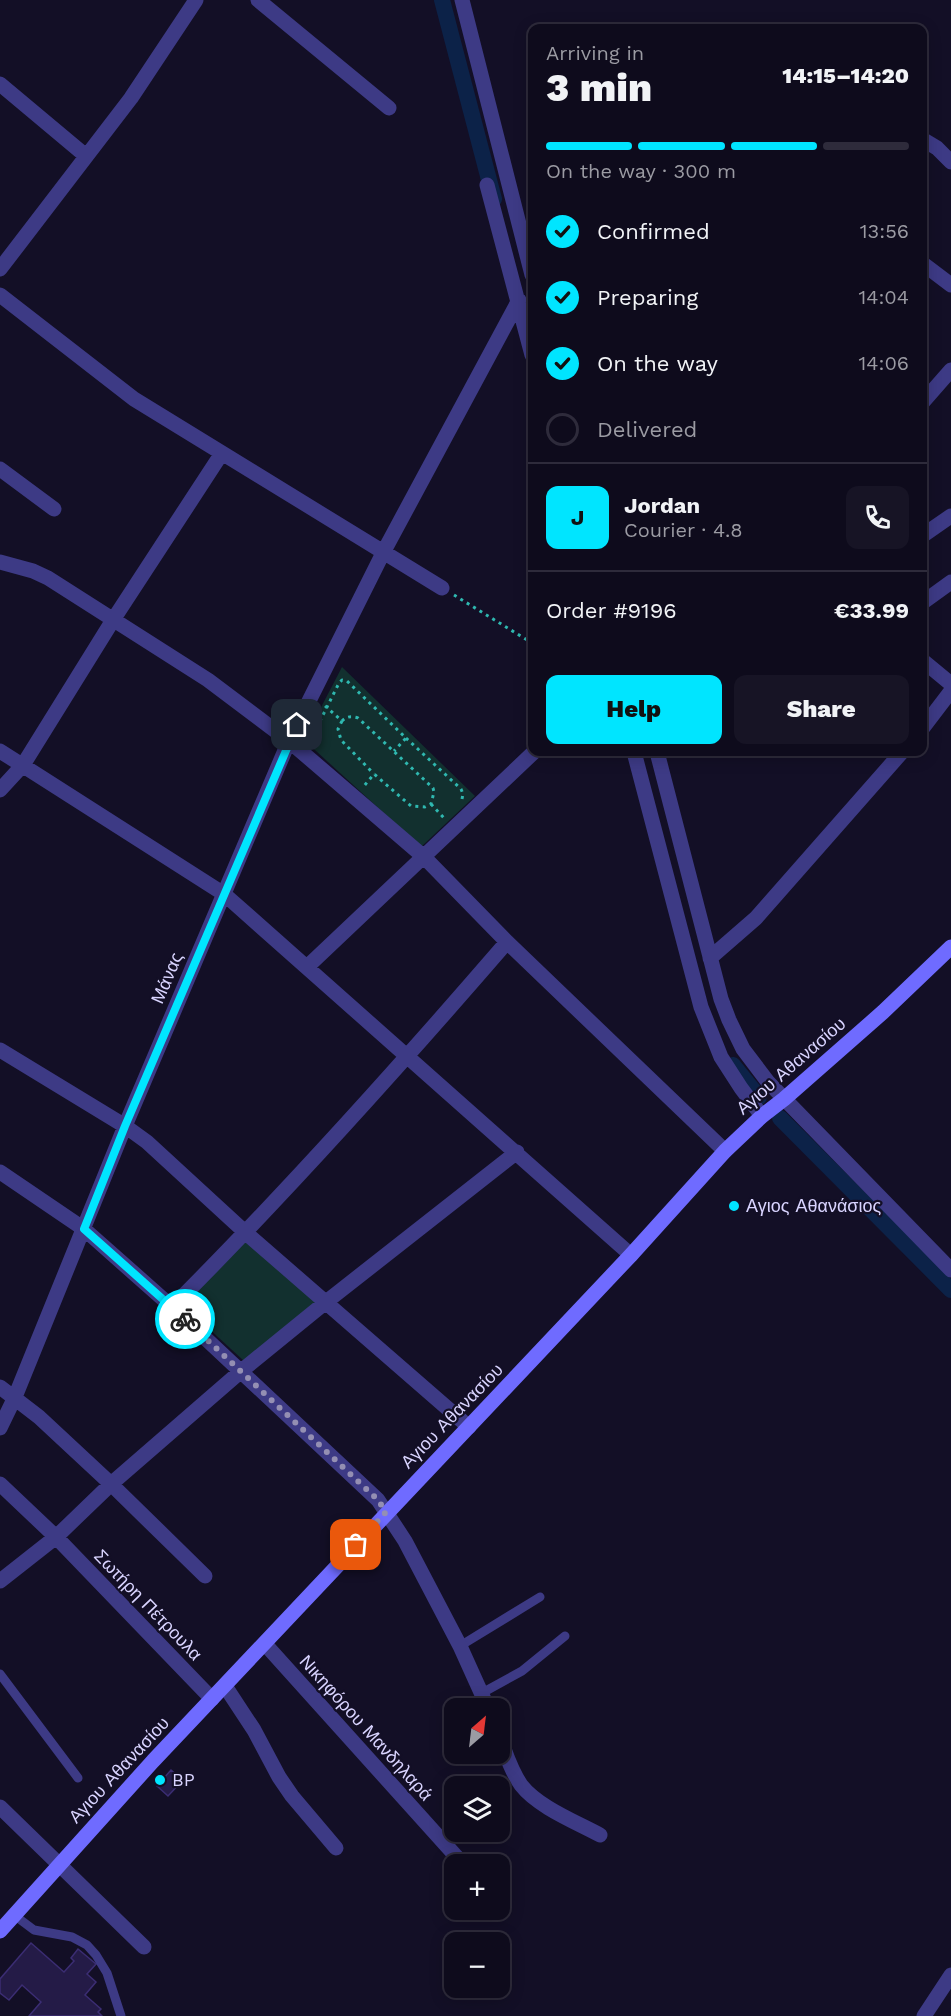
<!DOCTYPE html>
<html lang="en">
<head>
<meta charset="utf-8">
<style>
	body { margin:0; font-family:"Work Sans",sans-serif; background:#171425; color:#f1f3f6; height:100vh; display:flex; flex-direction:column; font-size:22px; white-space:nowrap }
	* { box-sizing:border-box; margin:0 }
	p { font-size:20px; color:#9b9ba3 }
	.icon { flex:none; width:33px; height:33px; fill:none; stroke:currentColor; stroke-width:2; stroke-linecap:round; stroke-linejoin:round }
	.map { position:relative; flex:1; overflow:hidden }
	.panel { position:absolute; left:528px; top:24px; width:399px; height:732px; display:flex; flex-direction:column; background:#0e0b1c; border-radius:12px; box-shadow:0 3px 15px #0003,0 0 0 2px #2e2b3b }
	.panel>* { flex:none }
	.needle { width:39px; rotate:28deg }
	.tools { position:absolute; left:444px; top:1698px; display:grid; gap:12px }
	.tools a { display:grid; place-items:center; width:66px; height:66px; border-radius:12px; background:#0e0b1c; box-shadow:0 3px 15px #0003,0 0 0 2px #2e2b3b; font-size:30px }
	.pin { position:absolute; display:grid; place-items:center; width:51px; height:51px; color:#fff; margin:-26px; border-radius:12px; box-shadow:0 3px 9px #0006 }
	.courier { position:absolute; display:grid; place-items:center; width:60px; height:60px; margin:-30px; border:4px solid #00e5ff; border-radius:50%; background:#fff; color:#222; box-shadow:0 2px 8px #0007 }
	.overview em { font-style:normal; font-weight:800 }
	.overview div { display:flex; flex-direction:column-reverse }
	.overview { display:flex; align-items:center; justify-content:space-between; height:102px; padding:0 18px }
	h1 { font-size:39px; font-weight:800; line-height:45px }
	.bar { display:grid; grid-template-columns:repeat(4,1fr); gap:9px 6px; align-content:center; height:72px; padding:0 18px }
	.bar i { height:8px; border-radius:4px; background:#2e2b3b }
	.bar .current { background:#00e5ff }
	.bar p { grid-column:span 4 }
	.line { display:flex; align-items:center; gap:15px; padding:0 18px; border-top:2px solid #2e2b3b }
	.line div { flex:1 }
	.round { display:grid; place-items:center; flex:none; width:63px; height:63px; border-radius:12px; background:#171425 }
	ol { padding:0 18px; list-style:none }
	li { display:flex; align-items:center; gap:18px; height:66px }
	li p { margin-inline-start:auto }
	li .icon { padding:6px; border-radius:50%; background:#00e5ff; color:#111; stroke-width:4 }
	li:last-child { color:#9b9ba3 }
	li i { width:33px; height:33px; border:3px solid #2e2b3b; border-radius:50% }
	.action { display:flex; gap:12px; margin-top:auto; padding:12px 18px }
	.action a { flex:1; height:69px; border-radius:12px; background:#00e5ff; color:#111; font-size:24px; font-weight:800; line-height:69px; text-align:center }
	.action a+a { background:#171425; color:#f1f3f6 }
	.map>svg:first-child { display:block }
	.green { fill:#12302f }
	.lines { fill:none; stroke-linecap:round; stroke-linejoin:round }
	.canal { stroke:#0c2248; stroke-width:16 }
	.building { fill:#241b47; stroke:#3b2d73; stroke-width:1.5 }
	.path { stroke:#2fb8b0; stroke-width:3; stroke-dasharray:3 4.5; stroke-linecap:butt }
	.service { stroke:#3d3a85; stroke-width:9 }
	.minor { stroke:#3d3a85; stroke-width:15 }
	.secondary { stroke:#6f6bff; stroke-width:15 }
	.done { stroke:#948fb3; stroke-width:6; stroke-dasharray:0 10.8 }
	.route { stroke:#00e5ff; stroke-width:8 }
	.poi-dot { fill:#00e5ff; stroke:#130f26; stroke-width:2 }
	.labels { text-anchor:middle; stroke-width:4.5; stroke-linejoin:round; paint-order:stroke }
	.street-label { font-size:18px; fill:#d9d4ff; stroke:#130f26 }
	.poi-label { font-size:18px; fill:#d9d4ff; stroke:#130f26; text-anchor:start }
</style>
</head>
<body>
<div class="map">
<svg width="951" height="2016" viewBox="0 0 951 2016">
	<rect width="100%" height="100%" fill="#130f26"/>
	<path class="green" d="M342,667L475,796L421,847L304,740Z
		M243,1238L317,1302L244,1361L181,1303Z"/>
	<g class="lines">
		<path class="canal" d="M442,0L494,199
			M733,1065L759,1097
			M780,1118L951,1290"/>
	</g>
	<path class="building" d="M171,1770L183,1780L168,1796L157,1786Z
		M31,1943L64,1972L74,1961L71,1958L78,1949L96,1964L87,1974L96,1982L85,1995L101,2009L98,2012L102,2016H29L41,2002L22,1985L9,2000L0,1993V1979Z"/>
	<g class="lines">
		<path class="path" d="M454,595L532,643
			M325,706L342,721C347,716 351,716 358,718L433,788L434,792L431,804L425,807L411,806L374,774L364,786
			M342,721L338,729L341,740L374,774
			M406,738L461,789L463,794L462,799
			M313,742L312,737L339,683L342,680L347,681L406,738L394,751
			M431,804L444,818"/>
		<path class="service" d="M460,1646L540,1597
			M0,1674L78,1778
			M482,1693L522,1671L565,1636
			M14,1915L34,1930L72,1937L87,1945L96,1955L107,1973L121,2016"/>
		<path class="minor" d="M258,0L389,108
			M462,0L532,275
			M0,84L86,156
			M922,139L937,148L951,162
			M487,185L532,355
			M922,263L951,285
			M0,269L131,98L196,0
			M0,295L134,399L442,588
			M922,403L951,370
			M0,469L54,509
			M922,536L951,516
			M0,562L33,571L48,578L208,680L289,741L424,857L507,942L725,1151
			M922,603L951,582
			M922,660L951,684
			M922,729L951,691
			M0,751L224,894L631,1255
			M634,752L701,1007L721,1057L741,1088L762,1116
			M657,752L721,999L729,1020L743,1049L768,1082L951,1270
			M0,790L23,765L113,620L222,453
			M710,958L756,918L902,752
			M308,966L534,752
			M0,1050L125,1126L147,1142L246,1233L469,1427
			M0,1172L84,1229L172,1307L378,1500L405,1541L460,1646L488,1708
			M172,1307C289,1190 399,1067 507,942
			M0,1387L39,1417L111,1484L205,1576
			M0,1428L15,1397L125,1126L289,741L384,551L519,300
			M0,1484L56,1537L212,1699
			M0,1581L56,1537L111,1484L240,1372L326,1302L517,1152
			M265,1644L463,1864
			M225,1686L254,1730L279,1777L292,1796L336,1848
			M500,1738C506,1754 511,1771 521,1785C538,1807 576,1822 600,1835
			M0,1807L144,1947
			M924,2016L951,1975"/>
		<path class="secondary" d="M0,1931L153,1761L631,1255L725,1151L762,1116L784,1099L883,1012L951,947"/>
	</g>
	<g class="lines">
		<path class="done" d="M185,1319L378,1500L386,1512L356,1545"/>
		<path class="route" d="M185,1319L84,1229L125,1126L297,725"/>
	</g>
	<g class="poi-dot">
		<circle cx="734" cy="1206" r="6"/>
		<circle cx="160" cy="1780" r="6"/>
	</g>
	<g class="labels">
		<g class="street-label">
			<text transform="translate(167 978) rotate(-67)" y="6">Μάνας</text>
			<text transform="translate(791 1066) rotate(-41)" y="6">Αγιου Αθανασίου</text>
			<text transform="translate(452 1416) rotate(-46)" y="6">Αγιου Αθανασίου</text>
			<text transform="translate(148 1605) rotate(46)" y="6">Σωτήρη Πέτρουλα</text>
			<text transform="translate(366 1728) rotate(48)" y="6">Νικηφόρου Μανδηλαρά</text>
			<text transform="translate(119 1770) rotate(-47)" y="6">Αγιου Αθανασίου</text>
		</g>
		<g class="poi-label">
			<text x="746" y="1212">Αγιος Αθανάσιος</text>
			<text x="172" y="1786">BP</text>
		</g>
	</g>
</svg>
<div class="tools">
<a><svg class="needle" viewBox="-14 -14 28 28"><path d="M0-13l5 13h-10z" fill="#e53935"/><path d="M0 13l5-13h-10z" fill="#9b9ba3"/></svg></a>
<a><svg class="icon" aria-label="layers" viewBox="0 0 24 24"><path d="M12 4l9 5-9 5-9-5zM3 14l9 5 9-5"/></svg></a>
<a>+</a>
<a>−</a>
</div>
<div class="pin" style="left:356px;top:1545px;background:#ea580c"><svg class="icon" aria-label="bag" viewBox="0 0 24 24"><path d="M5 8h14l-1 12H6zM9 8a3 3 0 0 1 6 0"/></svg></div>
<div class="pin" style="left:297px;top:725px;background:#1f2937"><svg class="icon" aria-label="home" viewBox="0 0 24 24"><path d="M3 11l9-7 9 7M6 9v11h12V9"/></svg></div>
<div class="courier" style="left:185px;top:1319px"><svg class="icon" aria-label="bike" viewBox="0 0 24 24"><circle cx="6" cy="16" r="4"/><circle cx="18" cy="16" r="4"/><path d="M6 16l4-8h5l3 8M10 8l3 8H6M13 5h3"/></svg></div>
<section class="panel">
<div class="overview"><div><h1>3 min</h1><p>Arriving in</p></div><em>14:15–14:20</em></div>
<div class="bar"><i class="current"></i><i class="current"></i><i class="current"></i><i></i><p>On the way · 300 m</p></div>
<ol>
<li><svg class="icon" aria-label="check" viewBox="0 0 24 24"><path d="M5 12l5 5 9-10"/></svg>Confirmed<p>13:56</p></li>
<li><svg class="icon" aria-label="check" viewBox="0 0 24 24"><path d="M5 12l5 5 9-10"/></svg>Preparing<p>14:04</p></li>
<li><svg class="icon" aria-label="check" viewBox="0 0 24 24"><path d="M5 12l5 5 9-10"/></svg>On the way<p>14:06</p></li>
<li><i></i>Delivered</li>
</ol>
<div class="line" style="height:108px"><b class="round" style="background:#00e5ff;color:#111">J</b><div><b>Jordan</b><p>Courier · 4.8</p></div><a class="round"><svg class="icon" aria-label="phone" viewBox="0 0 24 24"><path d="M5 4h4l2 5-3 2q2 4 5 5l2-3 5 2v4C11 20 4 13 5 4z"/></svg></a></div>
<div class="line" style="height:78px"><div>Order #9196</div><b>€33.99</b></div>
<div class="action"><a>Help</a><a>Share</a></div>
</section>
</div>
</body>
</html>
